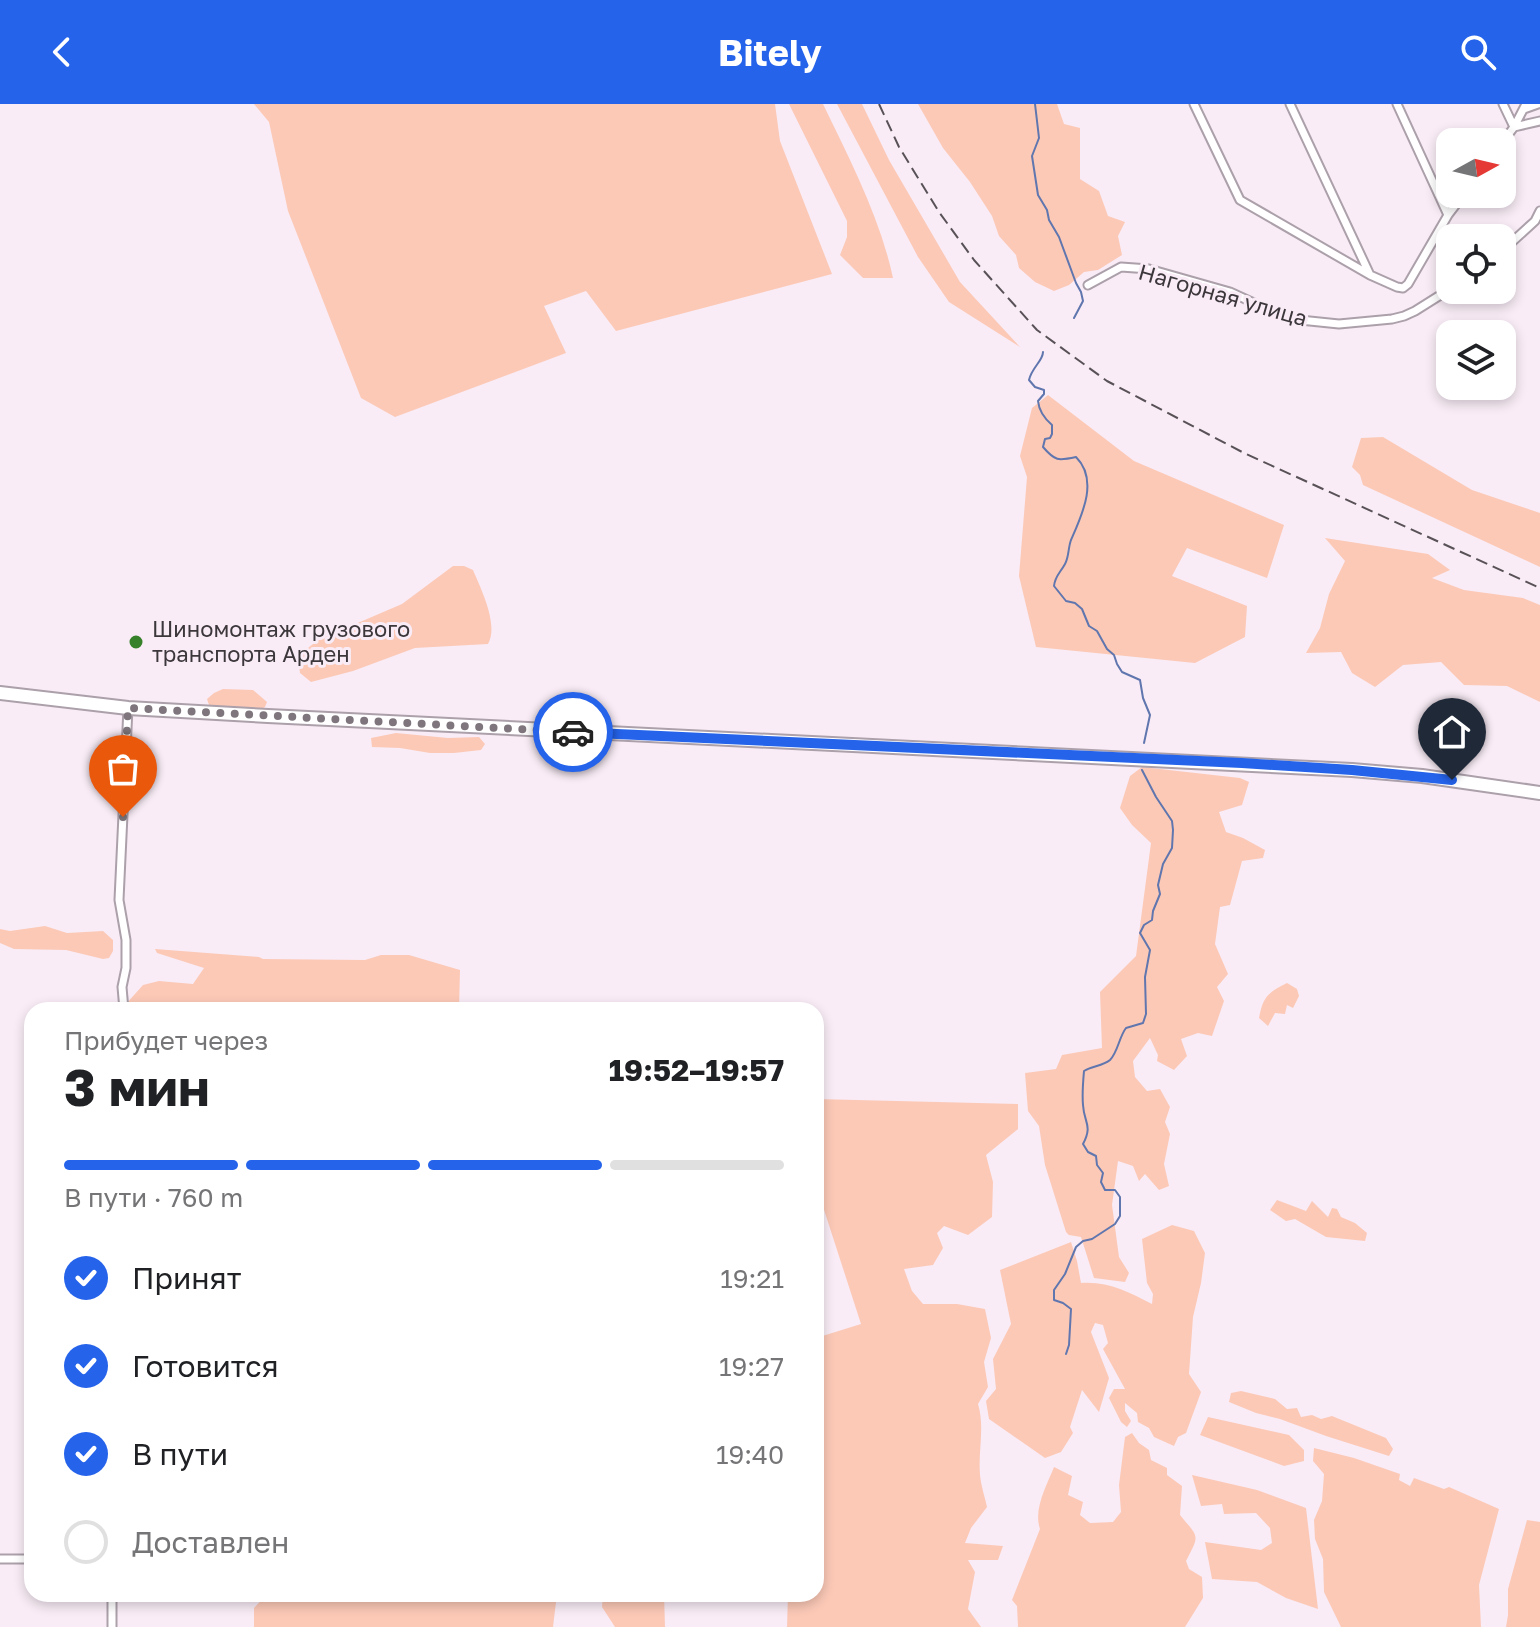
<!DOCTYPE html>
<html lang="ru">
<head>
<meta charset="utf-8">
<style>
	body { margin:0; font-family:"Golos Text",sans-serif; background:#f6f6f6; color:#202124; height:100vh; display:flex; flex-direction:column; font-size:30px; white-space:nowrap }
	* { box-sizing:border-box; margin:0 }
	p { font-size:26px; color:#757577 }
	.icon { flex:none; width:44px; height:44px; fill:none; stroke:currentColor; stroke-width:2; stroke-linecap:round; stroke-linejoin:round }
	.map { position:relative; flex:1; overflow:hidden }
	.details { position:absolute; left:24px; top:898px; width:800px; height:600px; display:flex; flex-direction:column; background:#fff; border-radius:24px; box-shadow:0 4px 12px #0003 }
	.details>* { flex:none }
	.needle { width:52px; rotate:82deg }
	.tools { position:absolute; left:1436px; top:24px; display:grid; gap:16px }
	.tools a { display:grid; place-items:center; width:80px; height:80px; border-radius:16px; background:#fff; box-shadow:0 4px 12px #0003; font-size:40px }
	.pin { position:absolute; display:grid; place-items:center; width:68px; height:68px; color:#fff; margin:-82px -34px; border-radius:50% 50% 50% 0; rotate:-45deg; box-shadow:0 0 8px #0007 }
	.pin .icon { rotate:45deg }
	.courier { position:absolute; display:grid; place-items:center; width:80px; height:80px; margin:-40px; border:6px solid #2563eb; border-radius:50%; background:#fff; color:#222; box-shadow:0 2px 10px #0007 }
	.overview em { font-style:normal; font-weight:700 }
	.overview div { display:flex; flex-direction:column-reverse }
	.overview { display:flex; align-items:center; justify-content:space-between; height:136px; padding:0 40px }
	h1 { font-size:52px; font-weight:700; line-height:60px }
	.bar { display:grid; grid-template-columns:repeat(4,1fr); gap:12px 8px; align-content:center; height:96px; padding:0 40px }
	.bar i { height:10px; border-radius:6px; background:#e0e0e0 }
	.bar .active { background:#2563eb }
	.bar p { grid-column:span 4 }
	ol { padding:0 40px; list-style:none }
	li { display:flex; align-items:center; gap:24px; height:88px }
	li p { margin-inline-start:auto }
	li .icon { padding:8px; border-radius:50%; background:#2563eb; color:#fff; stroke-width:4 }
	li:last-child { color:#757577 }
	li i { width:44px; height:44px; border:4px solid #e0e0e0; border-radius:50% }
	header { display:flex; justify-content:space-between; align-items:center; height:104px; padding:0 40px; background:#2563eb; color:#fff; font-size:36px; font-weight:700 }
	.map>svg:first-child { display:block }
	.green { fill:#fcc9b7 }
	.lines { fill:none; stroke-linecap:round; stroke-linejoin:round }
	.stream { stroke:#6076ae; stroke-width:2 }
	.street-casing { stroke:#aca0aa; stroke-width:11 }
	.highway-casing { stroke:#aca0aa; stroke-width:16 }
	.street { stroke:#fff; stroke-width:7 }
	.highway { stroke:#fff; stroke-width:12 }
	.rail { stroke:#585257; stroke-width:2; stroke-dasharray:12 6; stroke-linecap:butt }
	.done { stroke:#7e767c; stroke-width:8; stroke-dasharray:0 14.4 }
	.route { stroke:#2563eb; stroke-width:10 }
	.poi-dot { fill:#368129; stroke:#f9ecf6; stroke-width:3 }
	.labels { text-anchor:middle; stroke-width:6; stroke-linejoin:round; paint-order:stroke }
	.street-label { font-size:22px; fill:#3c373b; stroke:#f9ecf6 }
	.poi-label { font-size:22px; fill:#3c373b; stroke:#f9ecf6; text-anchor:start }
</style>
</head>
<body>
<header><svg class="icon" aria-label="back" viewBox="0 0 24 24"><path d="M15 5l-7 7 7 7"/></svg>Bitely<svg class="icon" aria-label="search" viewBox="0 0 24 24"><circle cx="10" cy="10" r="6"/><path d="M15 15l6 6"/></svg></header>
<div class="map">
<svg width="1540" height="1523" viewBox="0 0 1540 1523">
	<rect width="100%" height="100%" fill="#f9ecf6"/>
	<path class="green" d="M254,0H775L780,37L832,170L616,227L586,187L544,202L566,249L395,313L361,294L288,107L269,18Z
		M789,0H823C850,56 880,113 893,174H863L840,151L847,133V117Z
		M837,0H862L889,56L960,178L1020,243L949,198L918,153Z
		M918,0H1057L1064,20L1080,24V75L1099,87L1108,112L1125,118L1118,132L1122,151L1098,166L1084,168L1069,181L1054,187L1035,178L1019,164L1016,151L999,132L992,112L970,78L943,44Z
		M1048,291L1134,357L1284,421L1267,474L1187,444L1172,472L1247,502L1245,533L1195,559L1036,543L1019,472L1027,373L1020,352L1032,304Z
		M1383,333L1472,386L1540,409V463L1363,381L1360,371L1352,363L1361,334Z
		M1325,434L1428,450L1450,466L1432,474L1464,486L1523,494L1540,501V598L1507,582L1464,581L1441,558L1403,561L1375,583L1352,569L1341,548L1306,549L1320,524L1329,490L1345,457Z
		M453,462H464L473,466C481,485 499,521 488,540L415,544L353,567L311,578L300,569L298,552L318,536L402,500Z
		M223,585L253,586L267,598L265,603L254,609L216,606L209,601L207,595L214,589Z
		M396,629L448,634L479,633L485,640L481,646L454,649H430L400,644L372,643L371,634Z
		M1142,663L1240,674L1249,678L1242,701L1219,708L1226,728L1243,734L1265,746L1263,754L1242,757L1230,801L1220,803L1215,840L1228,870L1217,883L1224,897L1212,932L1198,929L1181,935L1187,952L1174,966L1157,957L1158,951L1150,934L1133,957L1135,973L1147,987L1160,985L1170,1003L1165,1018L1170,1030L1164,1060L1169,1082L1159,1086L1145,1070L1139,1077L1133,1062L1118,1057L1112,1101L1119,1153L1129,1169L1125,1178L1094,1174L1081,1133L1069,1131L1066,1128L1045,1061L1039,1022L1028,1007L1025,969L1056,965L1062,951L1102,944L1100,888L1136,852L1151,739L1132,721L1120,704L1130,672Z
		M45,822L67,829L103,827L113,836V847L109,854L103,855L66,846L14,845L0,839V825L10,827Z
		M155,845L259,853L263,855L365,856L381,851H409L460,866L459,906H127L126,900L143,881L159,877L193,880L204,864L157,849Z
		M1287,879L1297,885L1299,892L1293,904L1287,901L1285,910L1275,909L1268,922L1259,914C1263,893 1267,889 1287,879Z
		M816,995L1018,1000V1025L986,1051L993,1078L992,1113L968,1131L944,1122L937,1129L943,1144L933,1161L904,1165L912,1187L923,1200H957L985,1205L991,1234L984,1258L988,1283L978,1300C985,1323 978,1347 980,1371C981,1382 985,1393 987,1403L971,1424L965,1439L1003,1442L998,1456H968L975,1468L968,1505L981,1523H787L788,1490H816V1234L861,1220L816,1081Z
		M1277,1096L1306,1107L1312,1097L1328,1113L1332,1104L1337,1105L1341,1113L1355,1119L1367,1129L1365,1137L1326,1133L1295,1115L1286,1117L1270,1106Z
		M1172,1121L1194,1127L1205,1149L1201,1179L1193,1213L1189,1270L1201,1288L1186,1329L1178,1333L1174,1342L1154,1333L1149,1324L1138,1318L1137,1309L1125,1299V1307L1131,1317L1127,1323L1121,1318L1109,1294L1114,1285H1125L1103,1245L1108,1239L1103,1221L1095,1219L1091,1228L1109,1274L1099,1308L1082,1286L1070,1323L1073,1329L1061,1348L1045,1354L989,1315L986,1297L996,1285L993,1255L1011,1220L1000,1166L1071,1138L1077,1157L1081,1179C1108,1177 1129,1188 1152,1200L1153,1190L1147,1179L1142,1135Z
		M1241,1287L1275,1295L1287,1305L1297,1304L1301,1313L1312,1311L1321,1315L1332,1312L1386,1334L1393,1345L1389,1352L1326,1332L1280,1315L1256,1309L1229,1298L1231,1289Z
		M1208,1313L1289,1331L1304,1346V1357L1284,1362L1200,1331Z
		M1132,1329L1139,1339L1149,1346L1151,1356L1167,1364V1371L1182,1382L1180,1411C1199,1434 1200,1430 1186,1457L1189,1465L1202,1473L1203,1494L1185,1523H1018L1017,1502L1012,1496L1040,1425C1033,1405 1047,1381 1054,1363L1072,1372L1068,1391L1083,1398L1080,1411L1090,1419L1113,1418L1121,1408L1119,1381L1125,1333Z
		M1314,1344L1354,1354L1400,1370L1399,1376L1410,1382L1414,1374L1444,1385L1449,1383L1499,1405L1479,1481L1481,1523H1341L1324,1488L1323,1455L1315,1435L1314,1416L1322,1397L1324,1370L1313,1357Z
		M1192,1371L1257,1386L1306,1404L1318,1505L1286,1494L1257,1478L1212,1475L1205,1438L1261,1446L1272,1439L1270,1424L1256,1409L1224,1410L1222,1400L1201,1402Z
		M1527,1416L1540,1418V1523H1506L1508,1511V1485Z
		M267,1490H557L553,1523H254V1504Z
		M603,1490H664L665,1523H615L602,1503Z"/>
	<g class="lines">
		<path class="stream" d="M1035,0L1039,34L1032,52L1038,91L1047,106L1049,116L1059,133L1076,179L1081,188L1083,197L1074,214
			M1043,248C1043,257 1032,263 1029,276L1035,283L1044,286V290L1038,297C1039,307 1045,315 1052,321V330L1050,334L1045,335L1043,343C1055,357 1058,357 1076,353C1099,376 1082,411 1071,436C1068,444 1069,453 1065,460C1060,469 1055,472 1054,482L1066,497L1075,499L1082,505L1089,522L1097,527L1107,545L1114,551L1117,560L1122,568L1140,576L1143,594L1150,611L1144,639
			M1066,1250L1069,1241L1071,1205L1063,1199L1054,1196V1186L1065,1170L1076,1143L1083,1137L1092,1135L1115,1120L1120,1112V1093L1115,1086H1105L1101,1078L1103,1069L1097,1061L1096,1052L1088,1048L1083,1040C1093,1021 1084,1019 1083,1001C1082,990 1083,978 1084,967C1092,962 1103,962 1110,956C1118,948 1119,933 1126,924L1143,919L1146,910L1145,873L1150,846L1140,829L1144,821L1152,816L1153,807L1160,790L1158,781L1163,760L1172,744L1173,726L1172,717L1156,693L1142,666"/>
		<defs>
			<path id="street" d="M1194,0L1240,96L1370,171L1397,183L1403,184L1408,180L1448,111L1464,90
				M1290,0L1370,171
				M1397,0L1448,111
				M1503,0L1514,23L1540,17
				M1524,5L1538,0
				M1502,39L1514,23L1526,0
				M1502,147L1535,117L1540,107
				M1088,181L1121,163L1149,165L1230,188L1278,210L1300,216L1339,220L1392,215L1404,212L1415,207L1450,185
				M124,906L122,883L126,864V836L119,796L128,604
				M0,1455H32
				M112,1490V1523"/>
			<path id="highway" d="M0,589L128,604L268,612L1352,666L1422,672L1540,689"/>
		</defs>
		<use href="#street" class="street-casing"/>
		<use href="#highway" class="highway-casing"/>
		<use href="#street" class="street"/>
		<use href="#highway" class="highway"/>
		<path class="rail" d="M879,0L899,43L939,108L974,156L1037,226L1107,277L1244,349L1540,484"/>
	</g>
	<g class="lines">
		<path class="done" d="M123,713L128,604L573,628"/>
		<path class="route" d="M573,628L1242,659L1352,666L1452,676"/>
	</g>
	<circle class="poi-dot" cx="136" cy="538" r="8"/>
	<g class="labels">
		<g class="street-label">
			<text transform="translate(1223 191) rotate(16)" y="8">Нагорная улица</text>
		</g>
		<g class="poi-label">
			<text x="152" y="533">Шиномонтаж грузового<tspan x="152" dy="25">транспорта Арден</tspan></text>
		</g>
	</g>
</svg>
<div class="tools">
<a><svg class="needle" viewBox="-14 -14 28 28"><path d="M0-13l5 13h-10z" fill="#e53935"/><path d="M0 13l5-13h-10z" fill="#757577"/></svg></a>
<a><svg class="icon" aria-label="locate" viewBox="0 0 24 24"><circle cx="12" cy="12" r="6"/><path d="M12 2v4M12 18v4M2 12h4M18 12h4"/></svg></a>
<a><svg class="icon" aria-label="layers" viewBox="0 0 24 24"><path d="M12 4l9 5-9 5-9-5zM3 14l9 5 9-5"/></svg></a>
</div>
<div class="pin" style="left:123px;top:713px;background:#ea580c"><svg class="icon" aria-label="bag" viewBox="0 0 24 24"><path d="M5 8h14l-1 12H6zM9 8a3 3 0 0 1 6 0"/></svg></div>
<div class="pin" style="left:1452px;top:676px;background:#1f2937"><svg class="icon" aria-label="home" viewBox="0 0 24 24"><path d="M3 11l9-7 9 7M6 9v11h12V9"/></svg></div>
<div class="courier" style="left:573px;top:628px"><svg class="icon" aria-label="car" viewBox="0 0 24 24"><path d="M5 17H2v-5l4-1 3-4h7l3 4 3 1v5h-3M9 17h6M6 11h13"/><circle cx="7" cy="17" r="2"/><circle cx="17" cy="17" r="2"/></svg></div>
<section class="details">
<div class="overview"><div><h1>3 мин</h1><p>Прибудет через</p></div><em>19:52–19:57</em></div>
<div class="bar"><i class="active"></i><i class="active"></i><i class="active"></i><i></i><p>В пути · 760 m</p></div>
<ol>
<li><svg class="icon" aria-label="check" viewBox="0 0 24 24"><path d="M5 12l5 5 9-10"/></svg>Принят<p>19:21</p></li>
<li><svg class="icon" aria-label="check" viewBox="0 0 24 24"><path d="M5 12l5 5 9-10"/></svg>Готовится<p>19:27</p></li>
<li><svg class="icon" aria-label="check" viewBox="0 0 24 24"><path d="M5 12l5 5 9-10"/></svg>В пути<p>19:40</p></li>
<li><i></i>Доставлен</li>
</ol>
</section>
</div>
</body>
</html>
